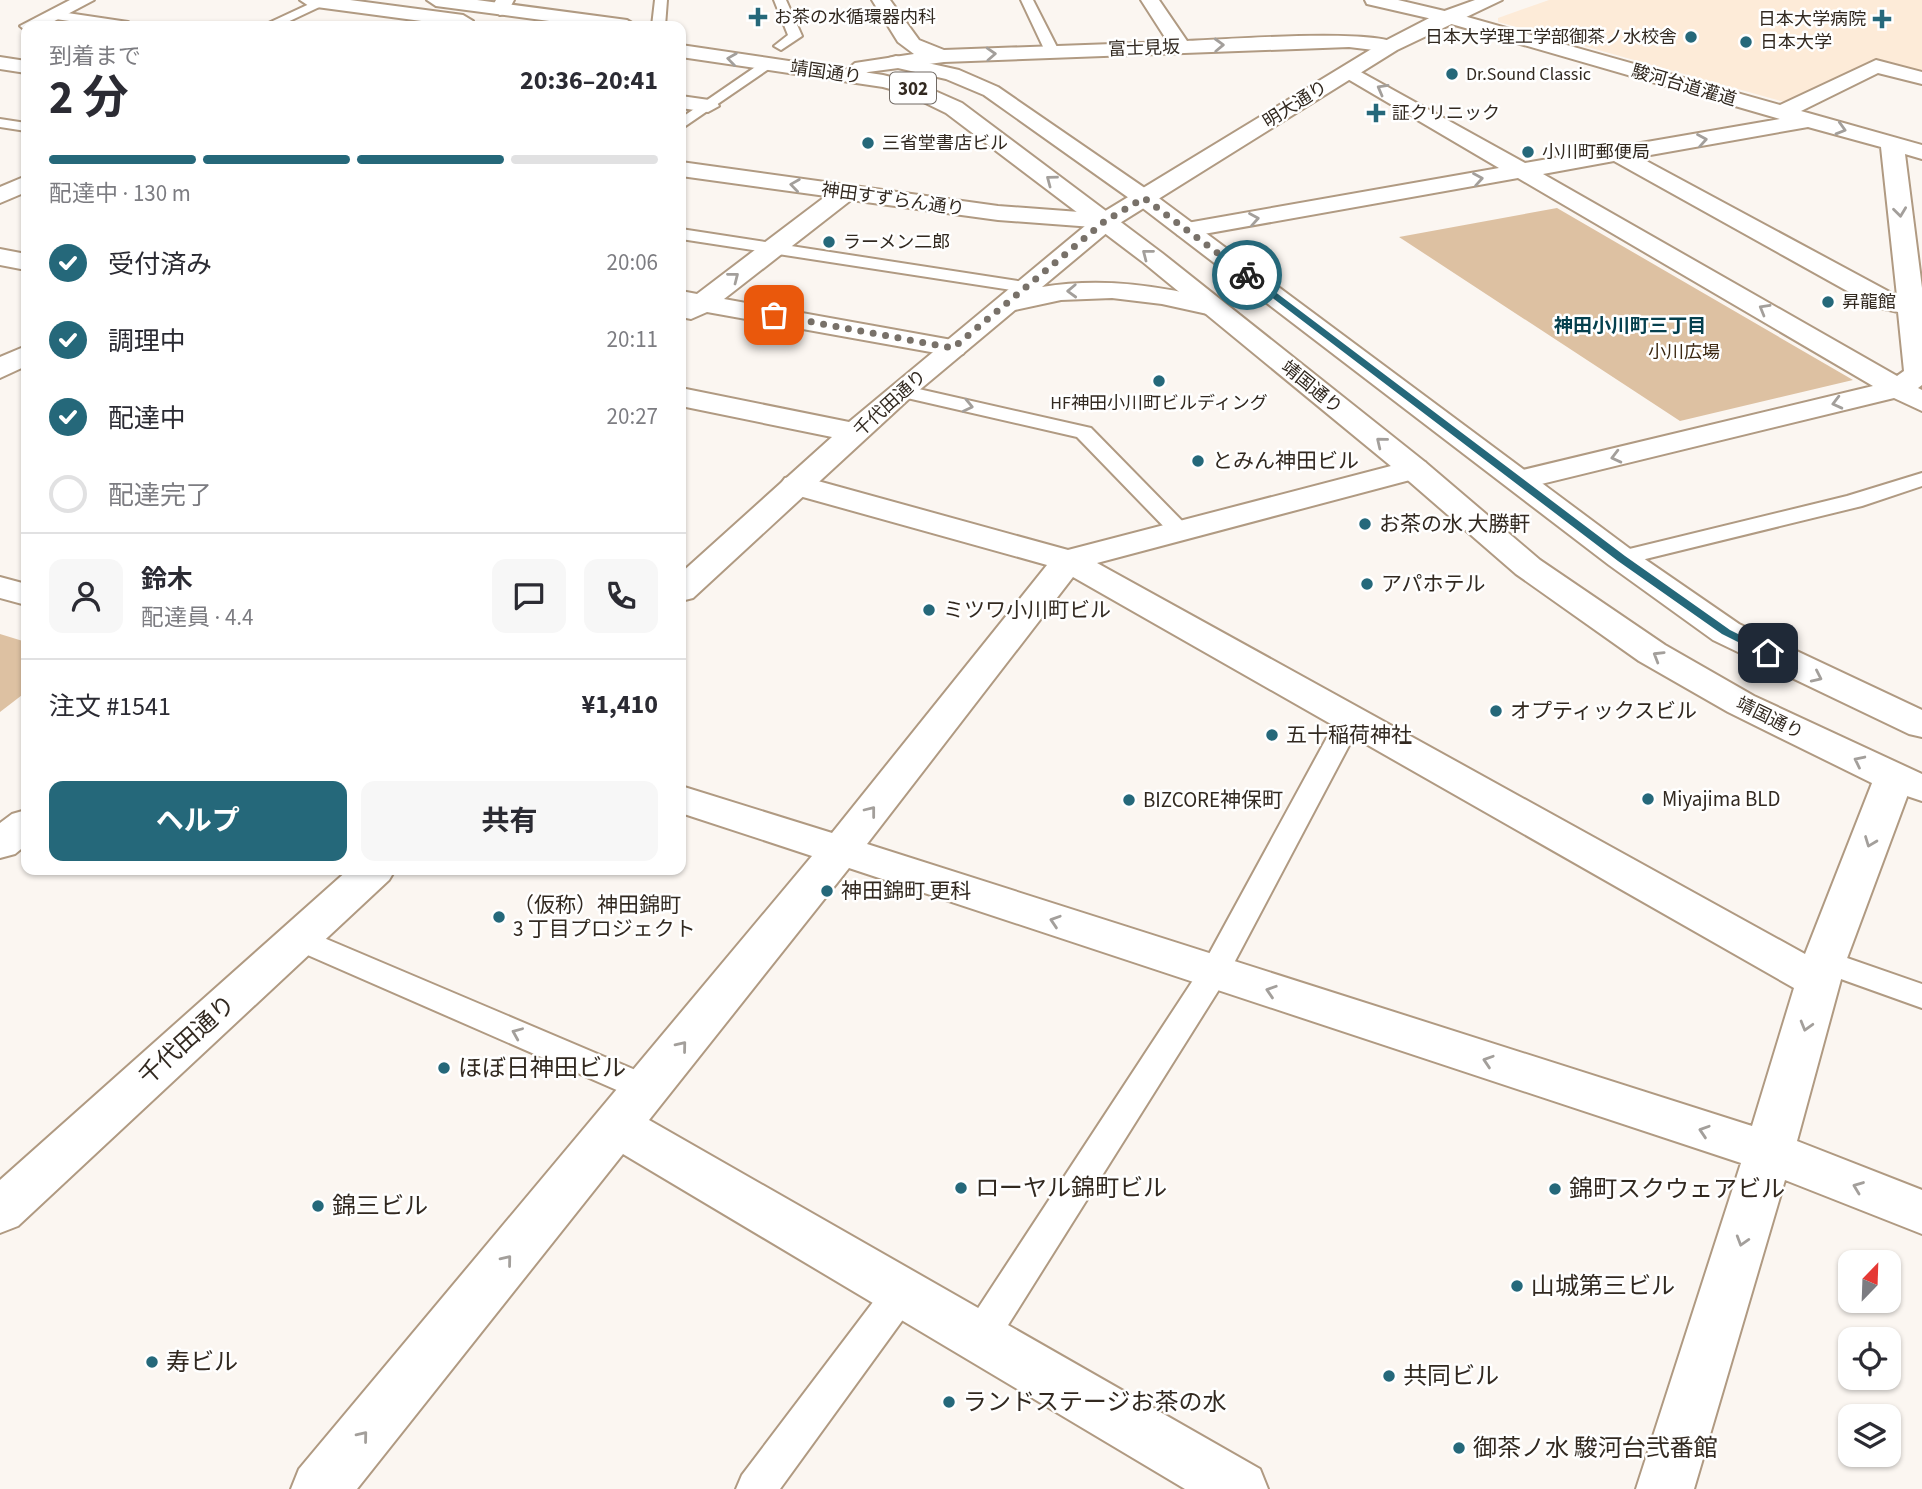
<!DOCTYPE html>
<html lang="ja">
<head>
<meta charset="utf-8">
<style>
	body { margin:0; font-family:"Source Sans 3","Noto Sans JP",sans-serif; background:#f7f7f7; color:#2b2b33; height:100vh; display:flex; flex-direction:column; font-size:26px; white-space:nowrap }
	* { box-sizing:border-box; margin:0 }
	p { font-size:23px; color:#7c7c81 }
	.icon { flex:none; width:38px; height:38px; fill:none; stroke:currentColor; stroke-width:2; stroke-linecap:round; stroke-linejoin:round }
	.map { position:relative; flex:1; overflow:hidden }
	.details { position:absolute; left:21px; top:21px; width:665px; height:854px; display:flex; flex-direction:column; background:#fff; border-radius:14px; box-shadow:0 2px 5px #0004 }
	.details>* { flex:none }
	.needle { width:46px; rotate:23deg }
	.controls { position:absolute; left:1838px; top:1250px; display:grid; gap:14px }
	.controls a { display:grid; place-items:center; width:63px; height:63px; border-radius:14px; background:#fff; box-shadow:0 2px 5px #0004; font-size:35px }
	.pin { position:absolute; display:grid; place-items:center; width:60px; height:60px; color:#fff; margin:-30px; border-radius:14px; box-shadow:0 4px 10px #0006 }
	.courier { position:absolute; display:grid; place-items:center; width:70px; height:70px; margin:-35px; border:5px solid #25687a; border-radius:50%; background:#fff; color:#222; box-shadow:0 2px 9px #0007 }
	.summary em { font-style:normal; font-weight:700 }
	.summary div { display:flex; flex-direction:column-reverse }
	.summary { display:flex; align-items:center; justify-content:space-between; height:119px; padding:0 28px }
	h1 { font-size:46px; font-weight:700; line-height:52px }
	.bar { display:grid; grid-template-columns:repeat(4,1fr); gap:10px 7px; align-content:center; height:84px; padding:0 28px }
	.bar i { height:9px; border-radius:5px; background:#e1e1e2 }
	.bar .current { background:#25687a }
	.bar p { grid-column:span 4 }
	.line { display:flex; align-items:center; gap:18px; padding:0 28px; border-top:2px solid #e1e1e2 }
	.line div { flex:1 }
	.round { display:grid; place-items:center; flex:none; width:74px; height:74px; border-radius:14px; background:#f7f7f7 }
	ol { padding:0 28px; list-style:none }
	li { display:flex; align-items:center; gap:21px; height:77px }
	li p { margin-inline-start:auto }
	li .icon { padding:7px; border-radius:50%; background:#25687a; color:#fff; stroke-width:4 }
	li:last-child { color:#7c7c81 }
	li i { width:38px; height:38px; border:4px solid #e1e1e2; border-radius:50% }
	.action { display:flex; gap:14px; margin-top:auto; padding:14px 28px }
	.action a { flex:1; height:80px; border-radius:14px; background:#25687a; color:#fff; font-size:28px; font-weight:700; line-height:80px; text-align:center }
	.action a+a { background:#f7f7f7; color:#2b2b33 }
	.map>svg:first-child { display:block }
	.built { fill:#fdebd8 }
	.green { fill:#ddc1a2 }
	.lines { fill:none; stroke-linecap:round; stroke-linejoin:round }
	.service-casing { stroke:#b09a82; stroke-width:4 }
	.pedestrian-casing { stroke:#b09a82; stroke-width:4 }
	.minor-casing { stroke:#b09a82; stroke-width:4 }
	.tertiary-casing { stroke:#b09a82; stroke-width:4 }
	.primary-casing { stroke:#b09a82; stroke-width:4 }
	.service { fill:#fff; fill-rule:evenodd }
	.pedestrian { fill:#fff; fill-rule:evenodd }
	.minor { fill:#fff; fill-rule:evenodd }
	.tertiary { fill:#fff; fill-rule:evenodd }
	.primary { fill:#fff; fill-rule:evenodd }
	.oneway { stroke:#a39f9b }
	.route { fill:#25687a }
	.done { stroke:#787169; stroke-width:7; stroke-dasharray:0 12.6 }
	.poi-dot { fill:#25687a; stroke:#fff; stroke-width:2.5 }
	.labels { text-anchor:middle; stroke-width:5; stroke-linejoin:round; paint-order:stroke }
	.far-poi-label { font-size:18px; fill:#322920; stroke:#fff; text-anchor:start }
	.far-street-label { font-size:18px; fill:#322920; stroke:#fff }
	.far-park-label { font-size:18px; fill:#3b2711; stroke:#fff }
	.shield { fill:#fff; stroke:#706963; stroke-width:2 }
	.shield-label { font-size:19px; font-weight:bold; fill:#322920 }
	.far-neighbourhood-label { font-size:19px; font-weight:bold; fill:#05404e; stroke:#fff }
	.poi-label { font-size:21px; fill:#322920; stroke:#fff; text-anchor:start }
	.near-street-label { font-size:24px; fill:#322920; stroke:#fff }
	.near-poi-label { font-size:24px; fill:#322920; stroke:#fff; text-anchor:start }
</style>
</head>
<body>
<div class="map">
<svg width="1922" height="1489" viewBox="0 0 1922 1489">
	<rect width="100%" height="100%" fill="#fbf6f1"/>
	<path class="built" d="M1549,0H1922V75L1872,63L1788,103L1498,22V18Z"/>
	<path class="green" d="M1557,208L1853,380L1680,421L1399,237Z
		M0,634L26,642V692L0,712Z"/>
	<g class="lines">
		<defs>
			<path id="service" d="M318,0L330,2L279,26H262Z
				M655,0H667L665,26H652Z
				M774,0H786L802,36L781,50L774,46L788,35Z
				M1021,0H1033L1059,51L1057,54L1045,51Z
				M54,11L128,22L135,26H103L49,18V12Z
				M764,61L776,64L681,129V118Z
				M0,119L26,123V131L0,127Z
				M681,229L1024,282L1033,287L1024,292L681,239Z
				M901,385L1091,428L1191,530L1188,535H1172L1077,437L894,395L891,391L894,387Z
				M1922,473V486L1862,506L1621,565L1610,558L1613,553L1847,496Z
				M1349,713L1358,715L1362,721L1225,980L993,1349L980,1354L967,1349L961,1337L967,1325L1203,965L1336,721L1340,715Z
				M298,927L659,1080L663,1089L659,1098L647,1102L635,1098L287,946L283,938L287,930Z
				M1824,950L1922,984V1008L1813,969L1809,961L1813,953Z
				M902,1276L915,1281L920,1292L915,1303L780,1489H736L742,1475L889,1281Z"/>
			<path id="pedestrian" d="M681,96L716,101L719,106L708,112L681,108Z"/>
			<path id="minor" d="M496,0H514L507,13L500,15L491,9Z
				M872,0H890L919,40L944,50L1168,42L1141,0H1159L1187,41C1219,40 1386,27 1400,46L1390,52L1349,47L944,62L868,72L851,81L844,79L841,75L855,63L914,54L898,42Z
				M1365,0H1398L1453,13L1780,105L1876,60L1922,72V84L1878,73L1801,111L1922,145V159L1905,154L1922,288V385L1918,388L1922,390V411L1894,398L1521,489L1510,487L1505,480L1510,473L1873,386L1518,178L1187,237L1178,235L1175,230L1178,225L1187,223L1499,168L1341,75L1338,71L1348,65L1525,163L1780,119L1441,21L1367,4ZM1808,127L1881,147L1897,296L1639,157ZM1614,161L1876,307L1898,312L1904,371L1897,376L1543,174Z
				M0,57L26,61V73L0,69Z
				M681,162L998,206L1106,214L1115,216L1118,221L1115,226L1106,228L998,220L851,200L724,299L963,342L967,348L963,354L953,356L707,312L691,319L681,317V291L697,294L826,196L681,176Z
				M26,176V192L0,203V187Z
				M1414,460L1425,462L1430,469L1425,476L1097,563L1805,954L1874,778L1880,769L1894,765L1908,769L1914,778L1846,961L1797,1141L1922,1190V1234L1785,1180L1694,1489H1636L1741,1163L849,868L649,1120L1260,1469L1268,1489H1185L623,1154L357,1489H291L299,1469L812,856L681,813V786L832,833L1047,565L785,492L780,485L785,478L796,476L807,478L1068,550ZM1073,577L1794,988L1752,1126L867,844Z
				M26,810V845L15,854L0,858V823L12,814Z"/>
			<path id="tertiary" d="M1475,0H1502L1397,50L1115,226L1042,287C1104,277 1162,286 1221,301L1225,307L1221,313L1212,315L1162,304L1112,298L1061,300L1015,310L911,397L693,598L681,601V573L832,437L681,406V388L849,422L1097,216L1383,42L1439,13Z
				M0,249L26,254V270L0,265Z
				M26,346V366L0,378V357Z
				M0,577L26,584V605L0,598Z
				M348,870H395L389,880L18,1226L0,1233V1180Z"/>
			<path id="primary" d="M70,0H94L45,26H26V31L20,26Z
				M300,0H350L463,15L473,21L470,25L459,26L309,6Z
				M427,0H477L627,20L637,26H587L436,6Z
				M681,45L883,75L919,84L962,103L1162,253L1425,462L1540,560L1665,645L1754,696L1922,774V801L1880,787L1728,712L1639,661L1516,574L1403,476L1144,263L946,113L905,93L883,87L681,57Z
				M896,56L959,70L998,87L1152,193L1633,551L1739,624L1922,710V737L1909,734L1713,640L1609,565L1136,203L984,95L946,79L889,66L886,62L889,58Z"/>
		</defs>
		<use href="#service" class="service-casing"/>
		<use href="#pedestrian" class="pedestrian-casing"/>
		<use href="#minor" class="minor-casing"/>
		<use href="#tertiary" class="tertiary-casing"/>
		<use href="#primary" class="primary-casing"/>
		<use href="#service" class="service"/>
		<use href="#pedestrian" class="pedestrian"/>
		<use href="#minor" class="minor"/>
		<use href="#tertiary" class="tertiary"/>
		<use href="#primary" class="primary"/>
	</g>
	<defs><path id="oneway-chevron" d="M-2-3.5L2.5 0L-2 3.5" fill="none" stroke-width="1.6" stroke-linecap="round" stroke-linejoin="round" transform="scale(1.75)"/></defs>
	<g class="oneway">
		<use href="#oneway-chevron" transform="translate(1219 45) rotate(-2)"/>
		<use href="#oneway-chevron" transform="translate(991 54) rotate(-3)"/>
		<use href="#oneway-chevron" transform="translate(732 59) rotate(-172)"/>
		<use href="#oneway-chevron" transform="translate(1382 89) rotate(-151)"/>
		<use href="#oneway-chevron" transform="translate(1841 129) rotate(16)"/>
		<use href="#oneway-chevron" transform="translate(1702 140) rotate(-10)"/>
		<use href="#oneway-chevron" transform="translate(1478 179) rotate(-10)"/>
		<use href="#oneway-chevron" transform="translate(1051 180) rotate(-143)"/>
		<use href="#oneway-chevron" transform="translate(795 185) rotate(-172)"/>
		<use href="#oneway-chevron" transform="translate(1900 212) rotate(83)"/>
		<use href="#oneway-chevron" transform="translate(1254 219) rotate(-10)"/>
		<use href="#oneway-chevron" transform="translate(1147 254) rotate(-142)"/>
		<use href="#oneway-chevron" transform="translate(734 277) rotate(-38)"/>
		<use href="#oneway-chevron" transform="translate(1072 291) rotate(178)"/>
		<use href="#oneway-chevron" transform="translate(1764 309) rotate(-150)"/>
		<use href="#oneway-chevron" transform="translate(1837 403) rotate(166)"/>
		<use href="#oneway-chevron" transform="translate(968 406) rotate(13)"/>
		<use href="#oneway-chevron" transform="translate(1381 442) rotate(-141)"/>
		<use href="#oneway-chevron" transform="translate(1616 457) rotate(166)"/>
		<use href="#oneway-chevron" transform="translate(1658 656) rotate(-149)"/>
		<use href="#oneway-chevron" transform="translate(1817 677) rotate(25)"/>
		<use href="#oneway-chevron" transform="translate(1859 761) rotate(-154)"/>
		<use href="#oneway-chevron" transform="translate(871 811) rotate(-52)"/>
		<use href="#oneway-chevron" transform="translate(1870 842) rotate(111)"/>
		<use href="#oneway-chevron" transform="translate(1055 921) rotate(-162)"/>
		<use href="#oneway-chevron" transform="translate(1271 991) rotate(-162)"/>
		<use href="#oneway-chevron" transform="translate(1806 1026) rotate(106)"/>
		<use href="#oneway-chevron" transform="translate(517 1033) rotate(-157)"/>
		<use href="#oneway-chevron" transform="translate(682 1046) rotate(-51)"/>
		<use href="#oneway-chevron" transform="translate(1488 1061) rotate(-162)"/>
		<use href="#oneway-chevron" transform="translate(1704 1131) rotate(-162)"/>
		<use href="#oneway-chevron" transform="translate(1858 1187) rotate(-159)"/>
		<use href="#oneway-chevron" transform="translate(1742 1241) rotate(107)"/>
		<use href="#oneway-chevron" transform="translate(507 1260) rotate(-51)"/>
		<use href="#oneway-chevron" transform="translate(363 1436) rotate(-51)"/>
	</g>
	<path class="route" d="M1245,273H1250L1625,556L1730,630L1772,651V655H1764L1722,634L1618,561L1245,277Z"/>
	<g class="lines">
		<path class="done" d="M774,315L953,348L1105,221L1144,198L1247,275"/>
	</g>
	<g class="poi-dot">
		<path d="M754.5 6.5h7v7h7v7h-7v7h-7v-7h-7v-7h7z"/>
		<path d="M1878.5 8.5h7v7h7v7h-7v7h-7v-7h-7v-7h7z"/>
		<circle cx="1691" cy="37" r="7"/>
		<circle cx="1746" cy="42" r="7"/>
		<circle cx="1452" cy="74" r="7"/>
		<path d="M1372.5 102.5h7v7h7v7h-7v7h-7v-7h-7v-7h7z"/>
		<circle cx="868" cy="143" r="7"/>
		<circle cx="1528" cy="152" r="7"/>
		<circle cx="829" cy="242" r="7"/>
		<circle cx="1828" cy="302" r="7"/>
		<circle cx="1159" cy="381" r="7"/>
		<circle cx="1198" cy="461" r="7"/>
		<circle cx="1365" cy="524" r="7"/>
		<circle cx="1367" cy="584" r="7"/>
		<circle cx="929" cy="610" r="7"/>
		<circle cx="1496" cy="711" r="7"/>
		<circle cx="1272" cy="735" r="7"/>
		<circle cx="1648" cy="799" r="7"/>
		<circle cx="1129" cy="800" r="7"/>
		<circle cx="827" cy="891" r="7"/>
		<circle cx="499" cy="917" r="7"/>
		<circle cx="444" cy="1068" r="7"/>
		<circle cx="961" cy="1188" r="7"/>
		<circle cx="1555" cy="1189" r="7"/>
		<circle cx="318" cy="1206" r="7"/>
		<circle cx="1517" cy="1286" r="7"/>
		<circle cx="152" cy="1362" r="7"/>
		<circle cx="1389" cy="1376" r="7"/>
		<circle cx="949" cy="1402" r="7"/>
		<circle cx="1459" cy="1448" r="7"/>
	</g>
	<g class="labels">
		<g class="far-poi-label">
			<text x="774" y="23">お茶の水循環器内科</text>
			<text x="1866" y="25" text-anchor="end">日本大学病院</text>
			<text x="1677" y="43" text-anchor="end">日本大学理工学部御茶ノ水校舎</text>
			<text x="1760" y="48">日本大学</text>
			<text x="1466" y="80">Dr.Sound Classic</text>
			<text x="1392" y="119">証クリニック</text>
			<text x="882" y="149">三省堂書店ビル</text>
			<text x="1542" y="158">小川町郵便局</text>
			<text x="843" y="248">ラーメン二郎</text>
			<text x="1842" y="308">昇龍館</text>
			<text x="1159" y="409" text-anchor="middle">HF神田小川町ビルディング</text>
		</g>
		<g class="far-street-label">
			<text transform="translate(1144 48) rotate(-2)" y="6">富士見坂</text>
			<text transform="translate(826 72) rotate(8)" y="6">靖国通り</text>
			<text transform="translate(1684 85) rotate(16)" y="6">駿河台道灌道</text>
			<text transform="translate(1295 104) rotate(-32)" y="6">明大通り</text>
			<text transform="translate(893 199) rotate(8)" y="6">神田すずらん通り</text>
			<text transform="translate(1312 387) rotate(39)" y="6">靖国通り</text>
			<text transform="translate(890 403) rotate(-42)" y="6">千代田通り</text>
			<text transform="translate(1770 718) rotate(26)" y="6">靖国通り</text>
		</g>
		<g class="far-park-label">
			<text x="1684" y="358">小川広場</text>
		</g>
		<rect class="shield" x="890" y="72.5" width="46" height="31" rx="5"/>
		<g class="shield-label">
			<text x="913" y="95">302</text>
		</g>
		<g class="far-neighbourhood-label">
			<text x="1630" y="332">神田小川町三丁目</text>
		</g>
		<g class="poi-label">
			<text x="1212" y="468">とみん神田ビル</text>
			<text x="1379" y="531">お茶の水 大勝軒</text>
			<text x="1381" y="591">アパホテル</text>
			<text x="943" y="617">ミツワ小川町ビル</text>
			<text x="1510" y="718">オプティックスビル</text>
			<text x="1286" y="742">五十稲荷神社</text>
			<text x="1662" y="806">Miyajima BLD</text>
			<text x="1143" y="807">BIZCORE神保町</text>
			<text x="841" y="898">神田錦町 更科</text>
			<text x="513" y="912">（仮称）神田錦町<tspan x="513" dy="24">3 丁目プロジェクト</tspan></text>
		</g>
		<g class="near-street-label">
			<text transform="translate(187 1040) rotate(-42)" y="8">千代田通り</text>
		</g>
		<g class="near-poi-label">
			<text x="458" y="1076">ほぼ日神田ビル</text>
			<text x="975" y="1196">ローヤル錦町ビル</text>
			<text x="1569" y="1197">錦町スクウェアビル</text>
			<text x="332" y="1214">錦三ビル</text>
			<text x="1531" y="1294">山城第三ビル</text>
			<text x="166" y="1370">寿ビル</text>
			<text x="1403" y="1384">共同ビル</text>
			<text x="963" y="1410">ランドステージお茶の水</text>
			<text x="1473" y="1456">御茶ノ水 駿河台弐番館</text>
		</g>
	</g>
</svg>
<div class="controls">
<a><svg class="needle" viewBox="-14 -14 28 28"><path d="M0-13l5 13h-10z" fill="#e53935"/><path d="M0 13l5-13h-10z" fill="#7c7c81"/></svg></a>
<a><svg class="icon" aria-label="locate" viewBox="0 0 24 24"><circle cx="12" cy="12" r="6"/><path d="M12 2v4M12 18v4M2 12h4M18 12h4"/></svg></a>
<a><svg class="icon" aria-label="layers" viewBox="0 0 24 24"><path d="M12 4l9 5-9 5-9-5zM3 14l9 5 9-5"/></svg></a>
</div>
<div class="pin" style="left:774px;top:315px;background:#ea580c"><svg class="icon" aria-label="bag" viewBox="0 0 24 24"><path d="M5 8h14l-1 12H6zM9 8a3 3 0 0 1 6 0"/></svg></div>
<div class="pin" style="left:1768px;top:653px;background:#1f2937"><svg class="icon" aria-label="home" viewBox="0 0 24 24"><path d="M3 11l9-7 9 7M6 9v11h12V9"/></svg></div>
<div class="courier" style="left:1247px;top:275px"><svg class="icon" aria-label="bike" viewBox="0 0 24 24"><circle cx="6" cy="16" r="4"/><circle cx="18" cy="16" r="4"/><path d="M6 16l4-8h5l3 8M10 8l3 8H6M13 5h3"/></svg></div>
<section class="details">
<div class="summary"><div><h1>2 分</h1><p>到着まで</p></div><em>20:36–20:41</em></div>
<div class="bar"><i class="current"></i><i class="current"></i><i class="current"></i><i></i><p>配達中 · 130 m</p></div>
<ol>
<li><svg class="icon" aria-label="check" viewBox="0 0 24 24"><path d="M5 12l5 5 9-10"/></svg>受付済み<p>20:06</p></li>
<li><svg class="icon" aria-label="check" viewBox="0 0 24 24"><path d="M5 12l5 5 9-10"/></svg>調理中<p>20:11</p></li>
<li><svg class="icon" aria-label="check" viewBox="0 0 24 24"><path d="M5 12l5 5 9-10"/></svg>配達中<p>20:27</p></li>
<li><i></i>配達完了</li>
</ol>
<div class="line" style="height:126px"><a class="round"><svg class="icon" aria-label="person" viewBox="0 0 24 24"><circle cx="12" cy="8" r="4"/><path d="M4 21q1-7 8-7t8 7"/></svg></a><div><b>鈴木</b><p>配達員 · 4.4</p></div><a class="round"><svg class="icon" aria-label="chat" viewBox="0 0 24 24"><path d="M4 5h16v11H9l-5 4z"/></svg></a><a class="round"><svg class="icon" aria-label="phone" viewBox="0 0 24 24"><path d="M5 4h4l2 5-3 2q2 4 5 5l2-3 5 2v4C11 20 4 13 5 4z"/></svg></a></div>
<div class="line" style="height:91px"><div>注文 #1541</div><b>¥1,410</b></div>
<div class="action"><a>ヘルプ</a><a>共有</a></div>
</section>
</div>
</body>
</html>
